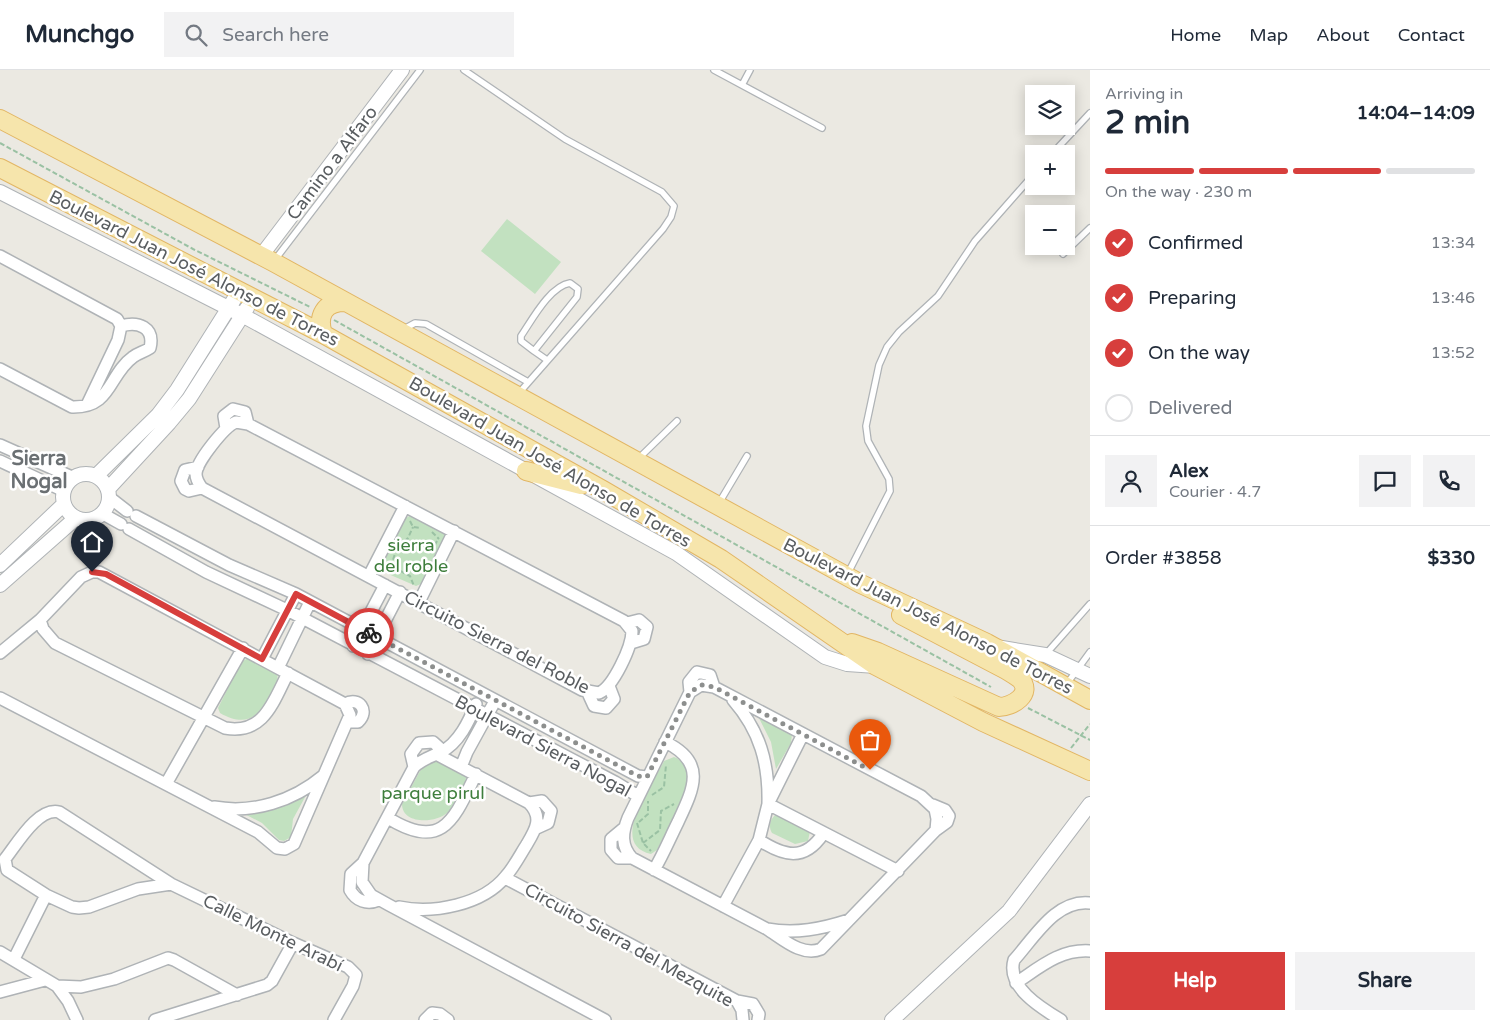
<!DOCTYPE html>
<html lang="en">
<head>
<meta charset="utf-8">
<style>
	body { margin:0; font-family:"Varela Round",sans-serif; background:#f2f2f3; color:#1f2937; height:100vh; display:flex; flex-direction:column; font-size:19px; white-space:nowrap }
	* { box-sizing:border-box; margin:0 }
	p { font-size:16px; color:#747a83 }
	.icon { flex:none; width:28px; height:28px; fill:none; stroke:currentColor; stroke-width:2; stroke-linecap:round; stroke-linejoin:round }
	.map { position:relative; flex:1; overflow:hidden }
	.drawer { display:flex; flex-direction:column; background:#fff; width:400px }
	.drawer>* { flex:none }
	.fabs { position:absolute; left:1025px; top:15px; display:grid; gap:10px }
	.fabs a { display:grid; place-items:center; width:50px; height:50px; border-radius:0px; background:#fff; box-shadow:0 2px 12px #0003; font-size:25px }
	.pin { position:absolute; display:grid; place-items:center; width:42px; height:42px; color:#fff; margin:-51px -21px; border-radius:50% 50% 50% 0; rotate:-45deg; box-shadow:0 0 5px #0007 }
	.pin .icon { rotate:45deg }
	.courier { position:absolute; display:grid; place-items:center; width:50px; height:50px; margin:-25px; border:4px solid #d73e3c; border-radius:50%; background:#fff; color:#222; box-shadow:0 1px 6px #0007 }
	.headline em { font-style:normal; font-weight:800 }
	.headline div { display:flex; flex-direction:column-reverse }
	.headline { display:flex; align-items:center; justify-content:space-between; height:85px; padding:0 15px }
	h1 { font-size:32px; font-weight:800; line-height:38px }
	.bar { display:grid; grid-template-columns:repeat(4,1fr); gap:8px 5px; align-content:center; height:60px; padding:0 15px }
	.bar i { height:6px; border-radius:4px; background:#e0e1e3 }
	.bar .on { background:#d73e3c }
	.bar p { grid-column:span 4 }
	.line { display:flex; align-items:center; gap:12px; padding:0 15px; border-top:1px solid #e0e1e3 }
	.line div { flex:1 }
	.round { display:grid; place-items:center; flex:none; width:52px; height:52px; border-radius:0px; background:#f2f2f3 }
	ol { padding:0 15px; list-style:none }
	li { display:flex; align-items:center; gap:15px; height:55px }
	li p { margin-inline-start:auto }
	li .icon { padding:5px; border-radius:50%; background:#d73e3c; color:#fff; stroke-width:4 }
	li:last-child { color:#747a83 }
	li i { width:28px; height:28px; border:2px solid #e0e1e3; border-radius:50% }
	.button { display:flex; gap:10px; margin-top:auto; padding:10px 15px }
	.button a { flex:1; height:58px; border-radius:0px; background:#d73e3c; color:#fff; font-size:20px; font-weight:800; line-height:58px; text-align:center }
	.button a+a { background:#f2f2f3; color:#1f2937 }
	header { display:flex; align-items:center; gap:30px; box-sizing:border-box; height:70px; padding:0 25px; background:#fff; border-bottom:1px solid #e0e1e3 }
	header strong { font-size:24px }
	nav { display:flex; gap:28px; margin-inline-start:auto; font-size:18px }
	.search { width:350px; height:45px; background:#f2f2f3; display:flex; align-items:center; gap:12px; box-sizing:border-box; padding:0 18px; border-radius:0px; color:#747a83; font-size:19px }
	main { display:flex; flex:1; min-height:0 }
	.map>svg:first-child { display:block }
	.green { fill:#c2e1c0 }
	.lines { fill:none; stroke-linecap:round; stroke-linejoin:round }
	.service-casing { stroke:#afb3b6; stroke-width:8 }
	.minor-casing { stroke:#afb3b6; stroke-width:14 }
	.tertiary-casing { stroke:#afb3b6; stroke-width:16 }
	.primary-casing { stroke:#e2b664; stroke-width:20 }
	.path { stroke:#9ac1a3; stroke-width:2; stroke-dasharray:5 2.5; stroke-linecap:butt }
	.service { stroke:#fff; stroke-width:5.5 }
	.minor { stroke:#fff; stroke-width:11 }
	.tertiary { stroke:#fff; stroke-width:14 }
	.primary { stroke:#f6e5ac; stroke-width:18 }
	.done { stroke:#8d8f8e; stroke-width:5; stroke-dasharray:0 9 }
	.route { stroke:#d73e3c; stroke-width:6 }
	.labels { text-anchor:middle; stroke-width:5; stroke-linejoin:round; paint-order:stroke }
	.street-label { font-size:18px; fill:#5a5e61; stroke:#fff }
	.park-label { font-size:18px; fill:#3e7e3c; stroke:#fff }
	.quarter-label { font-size:20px; font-weight:bold; fill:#6b7073; stroke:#fff }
</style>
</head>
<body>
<header>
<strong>Munchgo</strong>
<div class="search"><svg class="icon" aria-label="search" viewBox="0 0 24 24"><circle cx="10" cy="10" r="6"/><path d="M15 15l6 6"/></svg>Search here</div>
<nav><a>Home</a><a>Map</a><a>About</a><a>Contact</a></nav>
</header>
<main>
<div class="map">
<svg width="1090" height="950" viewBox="0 0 1090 950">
	<rect width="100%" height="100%" fill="#ebe9e2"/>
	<path class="green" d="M507,149L561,192L535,224L481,181Z
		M411,445L446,464V467L423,513L416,516L386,503L382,495L406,448Z
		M250,587L277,601C279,610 275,616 271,624C259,647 246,658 220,643L218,638L241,592Z
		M757,644L792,664L791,673L776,699L771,672Z
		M432,687L465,704L466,708C464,718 455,736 447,743C436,753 402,755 402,734L425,692Z
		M674,687C708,700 666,761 657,780L651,784C607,774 653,714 664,691Z
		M309,720L293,749L291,767L284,771L279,770L262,753L237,740Z
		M777,744L810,761L808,771L795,774L772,763C768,757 770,748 777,744Z"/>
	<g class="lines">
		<defs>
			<path id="service" d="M464,0L565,69L662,122L674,136L671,147L663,159L519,323
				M714,0L822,58
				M742,15L750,0
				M1052,84L1090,43
				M1063,184L1090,158
				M274,191L420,0
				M404,259L415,253L426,254L528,312
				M534,281L521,271V266C532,250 550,216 570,213L578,219L577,227L534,281L547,290
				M638,389L677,351
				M719,433L747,386
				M847,505L890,421L889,409L868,371L866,356L879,295L887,277L899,262L938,226L975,171L1034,104
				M1045,585L1090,534
				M1066,615L1090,582"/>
			<path id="minor" d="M0,186L117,249L121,256L118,270L87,335
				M0,299L72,337C112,338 108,305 133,287C138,283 144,282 150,278C155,257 138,251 121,256
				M236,352L248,354L624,551L632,561C632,577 613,617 599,623L582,620L202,418C199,414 196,410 196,404C196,392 225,356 236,352Z
				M226,358L224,346L233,339L245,342L248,354
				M0,375L74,408
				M0,391L64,421
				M198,397L185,400L181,411L185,419L189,421L202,418
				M109,427L127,441
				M103,444L121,454
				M136,446L229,495L296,524L638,706L647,707
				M129,459L206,502L287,540L615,712L638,726
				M369,506L405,436
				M419,532L454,461
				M40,550L43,559L55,573L225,658C264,665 273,632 288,603
				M627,553L639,550L647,557L644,569L631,573
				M353,576L385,515
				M0,583L40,550L81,507L92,502H99L345,634L350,645L294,774L285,779L277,778L258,762L0,628
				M368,584L400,522
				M262,589L296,524
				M278,598L310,532
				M690,622L689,612L697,602L710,605L714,617
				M588,623L594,636L606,638L614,629L609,616
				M733,630C760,661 769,693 768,734L898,801
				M345,634C359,626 370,641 358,652H349
				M476,634C469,651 459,673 441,682C431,687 422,689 414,697L363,793L362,812L371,825L389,835L605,950
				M414,697L411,684L419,673L433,672L443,681
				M461,697L467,682L495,631
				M166,714L243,578
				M529,733L542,731L551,741L548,753L537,758
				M933,735L945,740L949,746L947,752L936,760
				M214,737C253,744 293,731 323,706
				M388,748C443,782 454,749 476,704
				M623,759L611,769V780L618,788H632
				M759,770C784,786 804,792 823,764
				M363,793L351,804L350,820C356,831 367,835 379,830
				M654,800C663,785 670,768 678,752C694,718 707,692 665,672
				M505,808L737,931L742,940L743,950
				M171,814L138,819L89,837L79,838L72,837L46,825L7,800L5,789C17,774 38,737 59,742L171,814L293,873L348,897L356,905L353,916L334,950
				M723,836L759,770L768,734L803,664
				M399,837C433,844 483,835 506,806C514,797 520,785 527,774C536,759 543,747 529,733L436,684
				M767,859C783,869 802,887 821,879L936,760L937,749L935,739L921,726L714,617L701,615L690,622L628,748C622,763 621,776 632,788L767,859C796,864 821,859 849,850
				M0,882L57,916L81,917L114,909L168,888L174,890L237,925
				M14,889L46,825
				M1016,913C1040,897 1060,879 1090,881
				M57,916L68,931L77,950
				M0,922L45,910
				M737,931L753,934L759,944L758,950
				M155,950L267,915L272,911L293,873
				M425,950L432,943L440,944L448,950
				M1061,950C1041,938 1006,917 1014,890C1034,868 1056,829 1090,833"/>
			<path id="tertiary" d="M0,122L242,245L676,483L825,587L847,594L876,596
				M261,186L402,0
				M63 427a23 23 0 1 1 46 0a23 23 0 1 1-46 0Z
				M96,406L158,345L177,320L240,220
				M108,419L169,353L189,329L247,238
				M0,495L64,434
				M0,515L76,448
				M996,577L1045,585L1090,606
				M892,950L1009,841L1090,734"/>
			<path id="primary" d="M0,49L273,192L861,514L987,573L1090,630
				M0,98L323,264L603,420L721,489L876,596L983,652L1090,701
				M323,264C317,246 324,232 345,232
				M526,401L581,415
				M852,573L878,582L999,637C1012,637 1034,624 1020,609C1016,606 1011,603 1006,600L901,545"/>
		</defs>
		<use href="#service" class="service-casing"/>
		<use href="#minor" class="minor-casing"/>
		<use href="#tertiary" class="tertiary-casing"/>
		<use href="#primary" class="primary-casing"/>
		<path class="path" d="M0,73L193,179L310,237
			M334,250L991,617
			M410,451L413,457L421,458
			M432,462L439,469
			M431,482L437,471
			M387,494L410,506L414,516
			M391,497L396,480L408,468L413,457
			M385,502L389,496
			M1028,638L1090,670
			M1071,678L1090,654
			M652,725L664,717L666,695
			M639,752L648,744V731
			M637,753L643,773L651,781
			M643,773L660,760L661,741L674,734"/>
		<use href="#service" class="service"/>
		<use href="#minor" class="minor"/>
		<use href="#tertiary" class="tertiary"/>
		<use href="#primary" class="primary"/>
	</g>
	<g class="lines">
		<path class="done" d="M369,563L638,706L647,707L690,622L702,615L714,617L870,700"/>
		<path class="route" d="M92,502L106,504L262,589L296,524L369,563"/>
	</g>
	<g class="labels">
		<g class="street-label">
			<text transform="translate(332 93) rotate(-53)" y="6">Camino a Alfaro</text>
			<text transform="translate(194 198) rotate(27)" y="6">Boulevard Juan José Alonso de Torres</text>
			<text transform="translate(550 392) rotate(30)" y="6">Boulevard Juan José Alonso de Torres</text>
			<text transform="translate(928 546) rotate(27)" y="6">Boulevard Juan José Alonso de Torres</text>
			<text transform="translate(497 572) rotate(27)" y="6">Circuito Sierra del Roble</text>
			<text transform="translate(543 676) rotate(28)" y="6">Boulevard Sierra Nogal</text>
			<text transform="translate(273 863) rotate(26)" y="6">Calle Monte Arabí</text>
			<text transform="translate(629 875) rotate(29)" y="6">Circuito Sierra del Mezquite</text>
		</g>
		<g class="park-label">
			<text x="411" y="481">sierra<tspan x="411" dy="21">del roble</tspan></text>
			<text x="433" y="729">parque pirul</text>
		</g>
		<g class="quarter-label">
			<text x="39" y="395">Sierra<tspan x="39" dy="23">Nogal</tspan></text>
		</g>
	</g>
</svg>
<div class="fabs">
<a><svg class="icon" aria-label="layers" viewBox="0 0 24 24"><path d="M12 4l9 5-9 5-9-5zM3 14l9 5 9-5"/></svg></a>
<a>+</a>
<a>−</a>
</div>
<div class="pin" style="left:870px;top:700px;background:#ea580c"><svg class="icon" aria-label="bag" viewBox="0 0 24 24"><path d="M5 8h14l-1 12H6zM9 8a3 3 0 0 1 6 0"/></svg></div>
<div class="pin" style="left:92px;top:502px;background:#1f2937"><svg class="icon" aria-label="home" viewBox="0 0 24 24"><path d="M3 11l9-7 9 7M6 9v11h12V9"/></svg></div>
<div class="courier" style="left:369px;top:563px"><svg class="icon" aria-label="bike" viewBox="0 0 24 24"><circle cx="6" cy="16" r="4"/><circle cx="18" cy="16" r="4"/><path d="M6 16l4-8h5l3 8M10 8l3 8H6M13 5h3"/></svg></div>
</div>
<section class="drawer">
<div class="headline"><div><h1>2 min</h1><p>Arriving in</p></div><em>14:04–14:09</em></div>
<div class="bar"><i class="on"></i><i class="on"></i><i class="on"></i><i></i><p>On the way · 230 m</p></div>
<ol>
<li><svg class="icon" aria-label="check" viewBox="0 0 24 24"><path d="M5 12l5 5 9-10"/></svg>Confirmed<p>13:34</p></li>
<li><svg class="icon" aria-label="check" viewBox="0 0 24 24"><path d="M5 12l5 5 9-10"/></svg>Preparing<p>13:46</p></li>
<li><svg class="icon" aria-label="check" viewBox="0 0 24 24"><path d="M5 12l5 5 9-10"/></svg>On the way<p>13:52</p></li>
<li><i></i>Delivered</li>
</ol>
<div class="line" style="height:90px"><a class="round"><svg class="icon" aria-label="person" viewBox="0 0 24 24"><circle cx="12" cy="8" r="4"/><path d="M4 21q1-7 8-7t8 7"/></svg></a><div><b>Alex</b><p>Courier · 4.7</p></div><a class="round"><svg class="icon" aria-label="chat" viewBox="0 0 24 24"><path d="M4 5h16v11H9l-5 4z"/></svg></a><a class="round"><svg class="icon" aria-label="phone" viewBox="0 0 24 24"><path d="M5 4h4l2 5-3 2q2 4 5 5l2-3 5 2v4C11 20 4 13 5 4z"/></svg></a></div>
<div class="line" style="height:65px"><div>Order #3858</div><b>$330</b></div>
<div class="button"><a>Help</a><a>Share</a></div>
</section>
</main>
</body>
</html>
